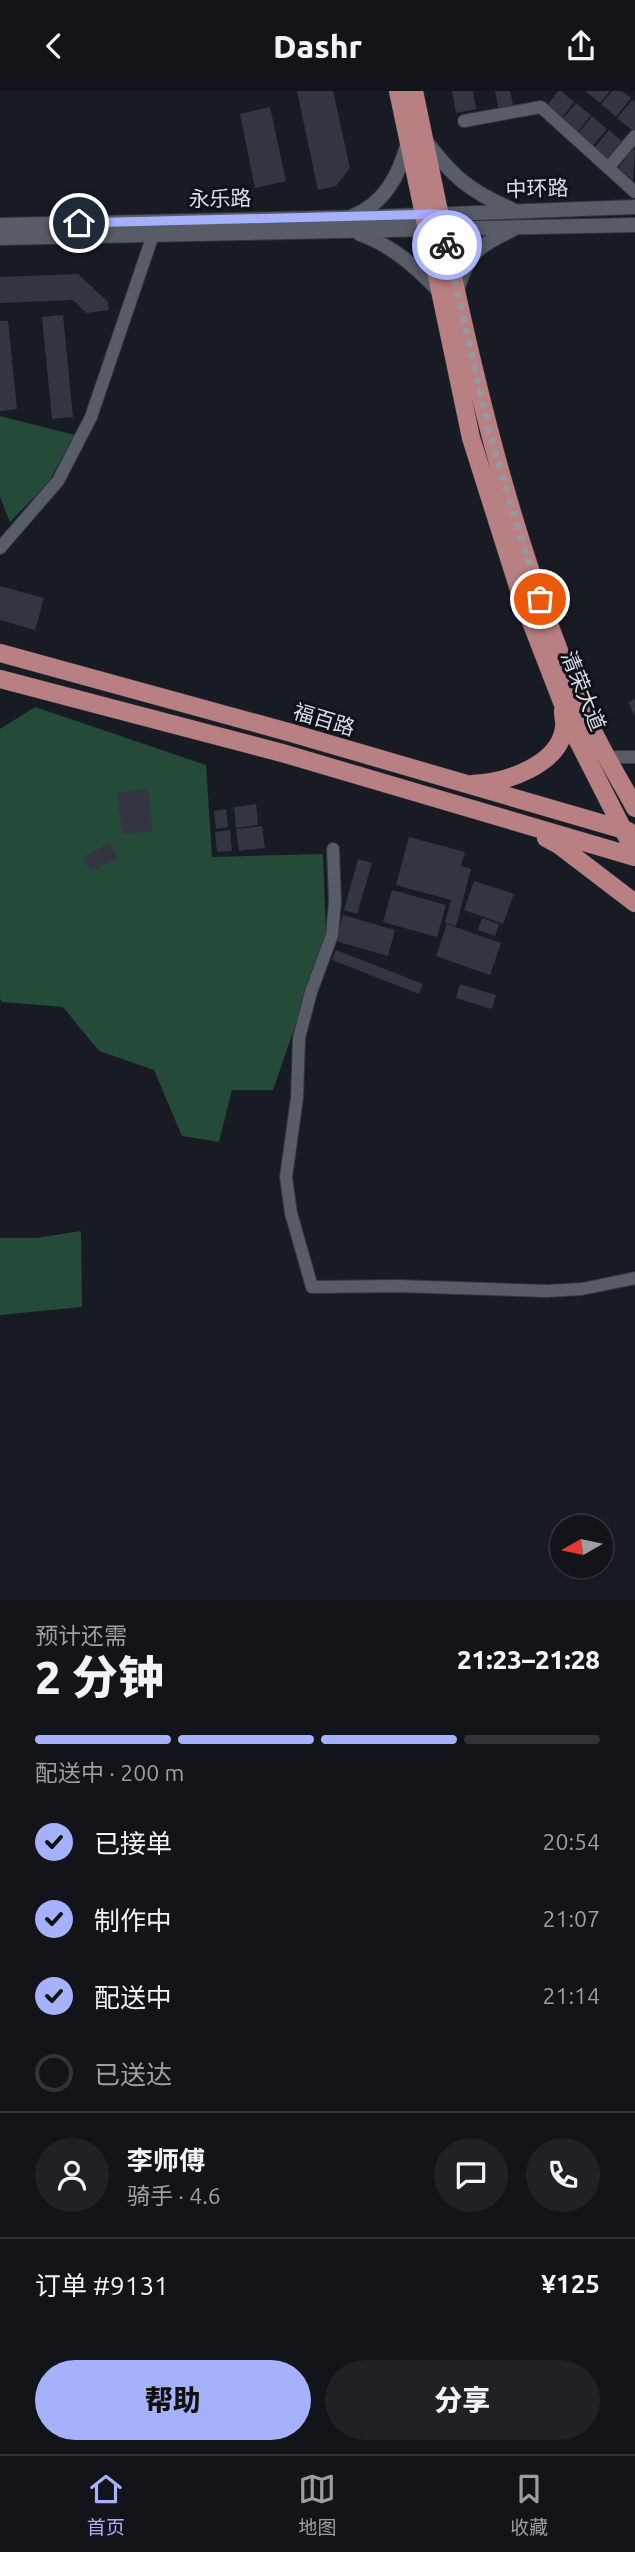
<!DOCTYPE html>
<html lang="zh">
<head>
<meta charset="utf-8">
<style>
	body { margin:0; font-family:Ubuntu,"Noto Sans SC",sans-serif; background:#1f2127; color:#f1f3f6; height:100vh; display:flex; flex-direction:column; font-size:26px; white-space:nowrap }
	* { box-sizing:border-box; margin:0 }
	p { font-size:23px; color:#9c9ea2 }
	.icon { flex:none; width:38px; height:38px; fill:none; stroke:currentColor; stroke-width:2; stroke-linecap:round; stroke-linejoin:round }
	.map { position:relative; height:1509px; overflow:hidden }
	.drawer { display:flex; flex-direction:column; background:#12141a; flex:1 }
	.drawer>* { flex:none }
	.needle { width:46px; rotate:261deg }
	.fabs { position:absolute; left:550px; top:1424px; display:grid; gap:14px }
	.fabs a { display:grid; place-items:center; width:63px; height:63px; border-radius:50%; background:#12141a; box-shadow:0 2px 5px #0004,0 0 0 2px #313339; font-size:35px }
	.pin { position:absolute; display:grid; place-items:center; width:60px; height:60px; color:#fff; margin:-30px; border:4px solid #fff; border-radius:50%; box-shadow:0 2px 7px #0007 }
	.courier { position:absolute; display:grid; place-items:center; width:70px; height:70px; margin:-35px; border:5px solid #a6b1fc; border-radius:50%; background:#fff; color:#222; box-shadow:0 2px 9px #0007 }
	.headline em { font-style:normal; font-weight:800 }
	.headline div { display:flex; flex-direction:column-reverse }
	.headline { display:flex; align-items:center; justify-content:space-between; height:119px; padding:0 35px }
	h1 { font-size:46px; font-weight:800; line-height:52px }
	.bar { display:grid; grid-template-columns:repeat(4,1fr); gap:10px 7px; align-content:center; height:84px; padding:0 35px }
	.bar i { height:9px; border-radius:5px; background:#313339 }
	.bar .selected { background:#a6b1fc }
	.bar p { grid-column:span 4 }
	.line { display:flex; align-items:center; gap:18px; padding:0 35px; border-top:2px solid #313339 }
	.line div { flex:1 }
	.round { display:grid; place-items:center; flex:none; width:74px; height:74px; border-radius:37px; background:#1f2127 }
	ol { padding:0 35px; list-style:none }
	li { display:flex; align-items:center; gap:21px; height:77px }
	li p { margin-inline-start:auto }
	li .icon { padding:7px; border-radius:50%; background:#a6b1fc; color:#111; stroke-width:4 }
	li:last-child { color:#9c9ea2 }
	li i { width:38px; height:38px; border:4px solid #313339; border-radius:50% }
	.cta { display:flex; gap:14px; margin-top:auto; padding:14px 35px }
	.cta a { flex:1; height:80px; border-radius:42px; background:#a6b1fc; color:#111; font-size:28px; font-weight:800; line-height:80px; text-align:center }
	.cta a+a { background:#1f2127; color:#f1f3f6 }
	header { display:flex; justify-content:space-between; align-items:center; height:91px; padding:0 35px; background:#12141a; font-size:32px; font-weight:800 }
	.menu { display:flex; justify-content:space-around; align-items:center; height:98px; border-top:2px solid #313339; background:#12141a; font-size:19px; color:#9c9ea2 }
	.menu a { display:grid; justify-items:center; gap:4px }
	.menu .selected { color:#a6b1fc }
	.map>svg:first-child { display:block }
	.green { fill:#244b37 }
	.building { fill:#333640 }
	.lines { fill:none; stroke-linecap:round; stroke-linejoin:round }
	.minor-casing { stroke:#33353c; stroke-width:14 }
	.tertiary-casing { stroke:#33353c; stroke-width:16 }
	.primary-casing { stroke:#33353c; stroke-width:19 }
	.minor { stroke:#585c67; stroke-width:12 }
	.tertiary { stroke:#585c67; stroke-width:14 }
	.primary { stroke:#b88082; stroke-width:18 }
	.done { stroke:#9799a0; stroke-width:7; stroke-dasharray:0 12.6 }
	.route { stroke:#a6b1fc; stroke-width:9 }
	.labels { text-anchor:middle; stroke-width:6; stroke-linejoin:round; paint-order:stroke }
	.street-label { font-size:21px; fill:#dbdde4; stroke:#0f121a }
</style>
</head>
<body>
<header><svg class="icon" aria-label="back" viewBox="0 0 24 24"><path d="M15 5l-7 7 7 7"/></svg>Dashr<svg class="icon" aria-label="share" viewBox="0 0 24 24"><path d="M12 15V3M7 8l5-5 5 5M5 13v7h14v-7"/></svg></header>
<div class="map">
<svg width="635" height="1509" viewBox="0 0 635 1509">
	<rect width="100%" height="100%" fill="#181b23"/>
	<path class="green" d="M0,325L75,344L48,392L10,431L0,406Z
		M35,616L206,674L212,766L323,763L326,845L273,999H232L219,1051L182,1045L154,979L99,960L63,916L2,911L0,908V638Z
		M81,1140L82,1216L0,1224V1147H37Z"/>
	<path class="building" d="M297,0H333L350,77L336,95L318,99Z
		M452,0H473L476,18L456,22Z
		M495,0H510L514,18L499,21Z
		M558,0H561L574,11L560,29L545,17Z
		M585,0H610L600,12Z
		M612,0H622L631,7L616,26L601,13Z
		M632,9L635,11V37L633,40L617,27Z
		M576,12L591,24L576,43L561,30Z
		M270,16L286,90L255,97L240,23Z
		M592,25L607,38L592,56L577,44Z
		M609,39L624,52L609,70L594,57Z
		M633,58L635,60L633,89L618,77Z
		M78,183L108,211L109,219L86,222L73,209L0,212V186Z
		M63,224L73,326L52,328L42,226Z
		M0,230H8L17,318L0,320Z
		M0,495L44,507L35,539L0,529Z
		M635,608V625L628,611Z
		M148,698L153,740L122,743L117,702Z
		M256,713L258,734L236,737L234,716Z
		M226,718L228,736L216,738L214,720Z
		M262,735L265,757L239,760L236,738Z
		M230,739L232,760L217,761L215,741Z
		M409,746L465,761L461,775L471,778L456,835L445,832L451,809L396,794Z
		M110,752L118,767L91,781L83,766Z
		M358,768L372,772L357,823L344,819Z
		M474,790L514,803L503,833L464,819Z
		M392,799L446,814L437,846L383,831Z
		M343,824L395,839L388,865L336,850Z
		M482,827L499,833L495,845L478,839Z
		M447,833L501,852L490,884L436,865Z
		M336,859L423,893L419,903L332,869Z
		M460,893L496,904L492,918L456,907Z"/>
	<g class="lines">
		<defs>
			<path id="minor" d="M464,30L541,16L635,101
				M608,77L635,45
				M0,457L58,390L91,326L155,138
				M607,666H635
				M333,758L335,810L332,844L311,901L299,947L297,1007L286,1086L291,1122L312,1196L398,1195L547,1200L582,1198L635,1187"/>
			<path id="tertiary" d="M425,49C452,85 469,100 511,118
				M353,125C385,112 399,84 408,52
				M0,134L370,126L635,116
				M360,143C393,155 416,176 440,201
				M0,147L635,134
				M457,199C469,162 477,155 512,139"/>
			<path id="primary" d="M398,0L471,347L521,505L574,642L635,762
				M414,0C459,215 500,437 592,638C605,665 621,691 635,717
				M0,562L288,641L628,740
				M0,588L282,662L635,766
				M472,693C504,692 559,675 564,637C565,632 563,625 563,620
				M546,747L559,754L635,812"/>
		</defs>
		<use href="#minor" class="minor-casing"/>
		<use href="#tertiary" class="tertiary-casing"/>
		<use href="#primary" class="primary-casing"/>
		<use href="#minor" class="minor"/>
		<use href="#tertiary" class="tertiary"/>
		<use href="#primary" class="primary"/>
	</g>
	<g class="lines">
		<path class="done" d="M447,154L490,344L540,508"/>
		<path class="route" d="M79,132L440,123L447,154"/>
	</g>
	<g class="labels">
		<g class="street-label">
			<text transform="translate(537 98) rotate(-2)" y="7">中环路</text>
			<text transform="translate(220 108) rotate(-1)" y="7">永乐路</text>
			<text transform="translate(583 600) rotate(68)" y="7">清荣大道</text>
			<text transform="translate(324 629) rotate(17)" y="7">福百路</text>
		</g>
	</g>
</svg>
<div class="fabs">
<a><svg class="needle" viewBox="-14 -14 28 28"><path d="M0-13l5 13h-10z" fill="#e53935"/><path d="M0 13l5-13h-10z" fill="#9c9ea2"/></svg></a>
</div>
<div class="pin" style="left:540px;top:508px;background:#ea580c"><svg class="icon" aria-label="bag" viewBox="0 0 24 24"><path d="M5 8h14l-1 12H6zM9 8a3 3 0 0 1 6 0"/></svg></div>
<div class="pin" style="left:79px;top:132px;background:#1f2937"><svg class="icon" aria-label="home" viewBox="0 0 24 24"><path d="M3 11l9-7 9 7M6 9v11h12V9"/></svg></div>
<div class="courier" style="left:447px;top:154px"><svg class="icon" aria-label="bike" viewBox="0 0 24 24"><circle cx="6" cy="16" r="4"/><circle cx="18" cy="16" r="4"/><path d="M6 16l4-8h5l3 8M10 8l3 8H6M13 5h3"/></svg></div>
</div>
<section class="drawer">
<div class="headline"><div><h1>2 分钟</h1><p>预计还需</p></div><em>21:23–21:28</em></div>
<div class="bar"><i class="selected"></i><i class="selected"></i><i class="selected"></i><i></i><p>配送中 · 200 m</p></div>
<ol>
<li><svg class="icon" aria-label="check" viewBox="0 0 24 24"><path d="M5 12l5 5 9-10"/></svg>已接单<p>20:54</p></li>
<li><svg class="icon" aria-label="check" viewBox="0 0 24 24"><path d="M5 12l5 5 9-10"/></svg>制作中<p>21:07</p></li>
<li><svg class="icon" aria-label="check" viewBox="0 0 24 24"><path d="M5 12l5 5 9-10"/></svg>配送中<p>21:14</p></li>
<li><i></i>已送达</li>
</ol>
<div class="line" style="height:126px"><a class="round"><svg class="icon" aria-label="person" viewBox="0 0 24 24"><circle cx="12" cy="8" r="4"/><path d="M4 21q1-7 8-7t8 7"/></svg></a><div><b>李师傅</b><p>骑手 · 4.6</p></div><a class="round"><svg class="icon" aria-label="chat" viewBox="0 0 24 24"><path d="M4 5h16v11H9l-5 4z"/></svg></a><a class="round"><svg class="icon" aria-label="phone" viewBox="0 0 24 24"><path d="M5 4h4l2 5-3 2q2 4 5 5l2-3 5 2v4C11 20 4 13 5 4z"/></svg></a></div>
<div class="line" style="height:91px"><div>订单 #9131</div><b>¥125</b></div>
<div class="cta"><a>帮助</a><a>分享</a></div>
</section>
<nav class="menu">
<a class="selected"><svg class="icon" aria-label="home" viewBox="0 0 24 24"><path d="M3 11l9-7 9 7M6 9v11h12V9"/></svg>首页</a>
<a><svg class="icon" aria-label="map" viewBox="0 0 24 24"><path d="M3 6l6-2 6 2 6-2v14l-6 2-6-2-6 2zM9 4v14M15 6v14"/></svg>地图</a>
<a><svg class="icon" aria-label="saved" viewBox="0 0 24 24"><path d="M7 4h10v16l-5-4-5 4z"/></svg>收藏</a>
</nav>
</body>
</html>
